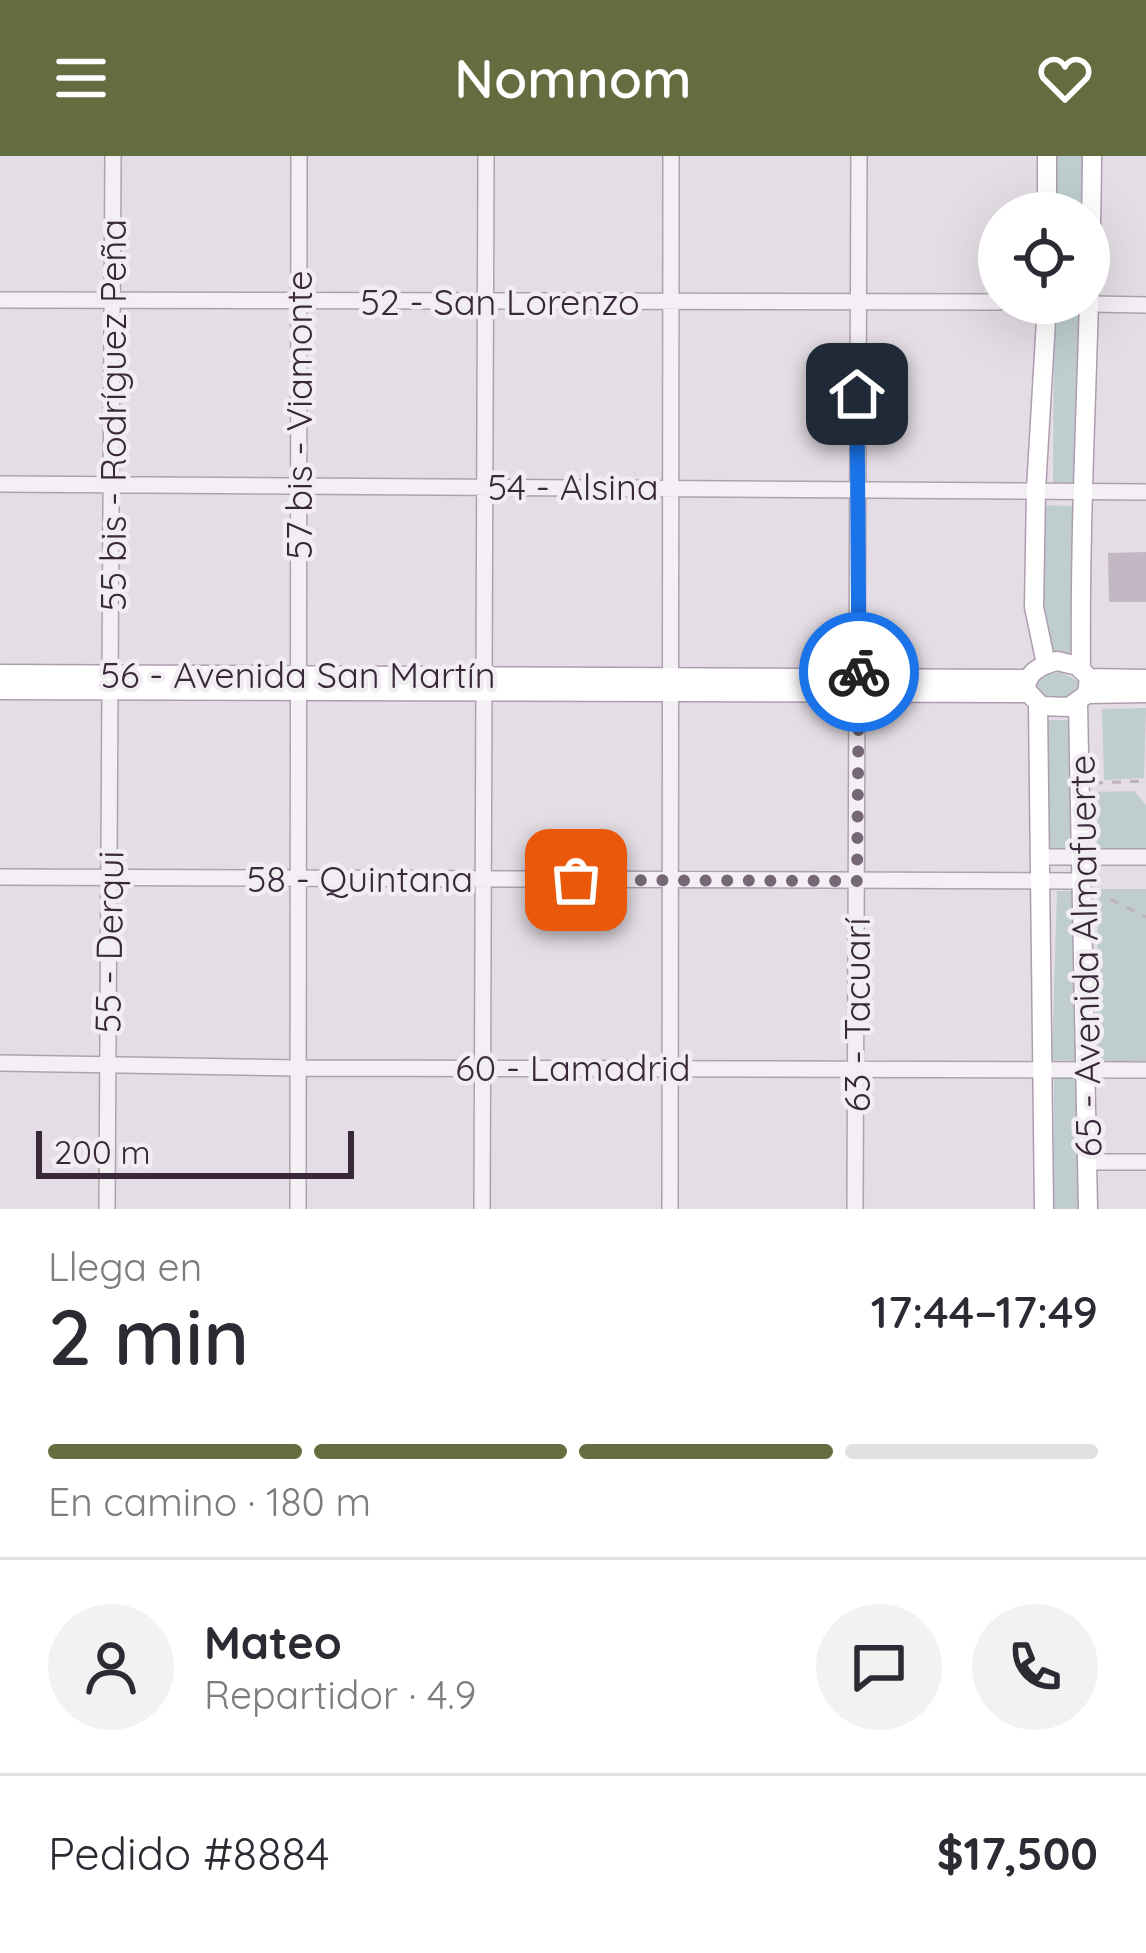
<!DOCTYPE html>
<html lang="es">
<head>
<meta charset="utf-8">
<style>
	body { margin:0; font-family:Quicksand,sans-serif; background:#f2f2f3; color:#2b2b33; height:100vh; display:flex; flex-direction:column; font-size:45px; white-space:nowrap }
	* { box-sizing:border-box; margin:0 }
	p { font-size:39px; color:#7c7c81 }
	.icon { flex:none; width:66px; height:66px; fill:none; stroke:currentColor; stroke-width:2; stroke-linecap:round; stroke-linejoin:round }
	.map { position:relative; height:1053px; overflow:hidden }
	.side { display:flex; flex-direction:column; background:#fff; flex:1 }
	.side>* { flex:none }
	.buttons { position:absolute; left:978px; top:36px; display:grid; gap:24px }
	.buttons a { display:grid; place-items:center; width:132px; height:132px; border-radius:50%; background:#fff; box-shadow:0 12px 48px #0002; font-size:60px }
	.scale { position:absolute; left:36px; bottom:30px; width:318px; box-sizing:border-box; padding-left:12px; border:6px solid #392839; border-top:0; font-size:33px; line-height:42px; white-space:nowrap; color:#392839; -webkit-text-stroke:9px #f2ecf3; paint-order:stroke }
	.pin { position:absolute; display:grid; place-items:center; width:102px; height:102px; color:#fff; margin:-51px; border-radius:24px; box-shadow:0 6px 18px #0006 }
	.courier { position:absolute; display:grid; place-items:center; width:120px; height:120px; margin:-60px; border:9px solid #1a73e8; border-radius:50%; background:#fff; color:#222; box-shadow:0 3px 15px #0007 }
	.overview em { font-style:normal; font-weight:600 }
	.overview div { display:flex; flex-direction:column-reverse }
	.overview { display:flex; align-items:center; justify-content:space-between; height:204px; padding:0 48px }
	h1 { font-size:78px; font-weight:600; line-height:90px }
	.bar { display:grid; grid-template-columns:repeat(4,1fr); gap:18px 12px; align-content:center; height:144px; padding:0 48px }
	.bar i { height:15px; border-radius:9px; background:#e1e1e2 }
	.bar .active { background:#646d3f }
	.bar p { grid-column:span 4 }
	.line { display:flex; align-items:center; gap:30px; padding:0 48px; border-top:3px solid #e1e1e2 }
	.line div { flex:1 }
	.round { display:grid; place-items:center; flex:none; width:126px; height:126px; border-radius:63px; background:#f2f2f3 }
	header { display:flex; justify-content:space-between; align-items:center; height:156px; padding:0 48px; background:#646d3f; color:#fff; font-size:54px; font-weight:600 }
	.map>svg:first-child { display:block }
	.green { fill:#bfcdce }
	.building { fill:#c3b7c4 }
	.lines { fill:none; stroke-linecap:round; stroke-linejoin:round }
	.minor-casing { stroke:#ada3ae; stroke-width:18 }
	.major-casing { stroke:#ae9daf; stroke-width:21 }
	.path { stroke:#bcb3bc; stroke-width:3; stroke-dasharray:9 9; stroke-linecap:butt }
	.minor { stroke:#f4eff4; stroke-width:15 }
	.major { stroke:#fff; stroke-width:18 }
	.done { stroke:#756775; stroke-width:12; stroke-dasharray:0 21.6 }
	.route { stroke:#1a73e8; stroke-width:15 }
	.labels { text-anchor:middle; stroke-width:9; stroke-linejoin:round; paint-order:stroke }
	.street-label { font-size:36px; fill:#392839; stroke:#f2ecf3 }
</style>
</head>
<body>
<header><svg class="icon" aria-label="menu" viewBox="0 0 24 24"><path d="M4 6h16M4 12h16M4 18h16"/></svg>Nomnom<svg class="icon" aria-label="heart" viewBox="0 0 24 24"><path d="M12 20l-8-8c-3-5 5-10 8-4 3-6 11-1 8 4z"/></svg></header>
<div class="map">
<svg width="1146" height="1053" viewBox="0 0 1146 1053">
	<rect width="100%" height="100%" fill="#e4dde5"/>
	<path class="green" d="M1054,0H1084L1083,57H1053Z
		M1054,157H1084L1083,328H1053Z
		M1040,349L1074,350V501L1050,506L1039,461Z
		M1060,516L1080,526L1077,541L1046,545L1032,529L1044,519Z
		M1146,552L1144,622L1104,624L1102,553Z
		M1042,564H1068L1082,687L1069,696H1043Z
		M1134,635L1146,649V693H1097V636Z
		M1099,733H1146V908L1099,907L1094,900Z
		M1057,735H1082L1078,905L1052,904Z
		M1054,921H1080L1079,1053H1054Z"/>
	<path class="building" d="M1146,396V446H1109L1108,397Z"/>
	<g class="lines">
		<defs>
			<path id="minor" d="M0,144L999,146
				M1040,147L1146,149
				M0,328L1146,336
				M1039,701H1146
				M0,721L1079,725
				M0,907L297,912L1146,914
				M1089,1006H1146
				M107,1053L113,0
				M298,1053L299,0
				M482,1053L486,0
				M670,1053L671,0
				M855,1053L859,0"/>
			<path id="major" d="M1047,0V57
				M1057,505L1078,510L1089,522L1087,538L1069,551L1041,550L1026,534C1026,516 1041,509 1057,505Z
				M1046,508L1034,451L1036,334L1047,147
				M1081,514C1079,342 1091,171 1092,0
				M0,518L1028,523
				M1089,522L1146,523
				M0,534L1027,537
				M1087,538L1146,537
				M1038,548L1044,1053
				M1078,548L1088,1053"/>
		</defs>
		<use href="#minor" class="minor-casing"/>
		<use href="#major" class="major-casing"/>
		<path class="path" d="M1094,627L1146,625
			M1094,735L1146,761"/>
		<use href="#minor" class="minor"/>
		<use href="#major" class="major"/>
	</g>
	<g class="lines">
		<path class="done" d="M576,724L857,725L859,516"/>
		<path class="route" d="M857,238L859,516"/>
	</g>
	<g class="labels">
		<g class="street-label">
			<text x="500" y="159">52 - San Lorenzo</text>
			<text transform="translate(113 259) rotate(-90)" y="13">55 bis - Rodríguez Peña</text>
			<text transform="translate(299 259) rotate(-90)" y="13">57 bis - Viamonte</text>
			<text x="573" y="344">54 - Alsina</text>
			<text x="298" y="532">56 - Avenida San Martín</text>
			<text x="360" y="736">58 - Quintana</text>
			<text transform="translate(109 786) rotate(-89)" y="13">55 - Derqui</text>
			<text transform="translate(1085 800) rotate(-91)" y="13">65 - Avenida Almafuerte</text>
			<text transform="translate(857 859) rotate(-90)" y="13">63 - Tacuarí</text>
			<text x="573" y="925">60 - Lamadrid</text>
		</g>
	</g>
</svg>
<div class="buttons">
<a><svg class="icon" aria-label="locate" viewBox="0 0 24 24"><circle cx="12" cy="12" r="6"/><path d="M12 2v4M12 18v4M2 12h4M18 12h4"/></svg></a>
</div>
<div class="scale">200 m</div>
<div class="pin" style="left:576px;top:724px;background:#ea580c"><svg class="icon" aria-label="bag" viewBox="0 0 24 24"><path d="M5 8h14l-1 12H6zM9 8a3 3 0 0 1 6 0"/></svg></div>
<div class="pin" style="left:857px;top:238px;background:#1f2937"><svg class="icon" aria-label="home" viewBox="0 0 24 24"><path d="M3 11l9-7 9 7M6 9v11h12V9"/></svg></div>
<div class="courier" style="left:859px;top:516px"><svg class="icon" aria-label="bike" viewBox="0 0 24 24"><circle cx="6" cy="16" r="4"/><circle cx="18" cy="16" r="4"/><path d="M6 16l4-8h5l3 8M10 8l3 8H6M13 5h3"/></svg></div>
</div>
<section class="side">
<div class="overview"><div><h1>2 min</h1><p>Llega en</p></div><em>17:44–17:49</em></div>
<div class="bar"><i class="active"></i><i class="active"></i><i class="active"></i><i></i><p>En camino · 180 m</p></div>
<div class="line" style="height:216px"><a class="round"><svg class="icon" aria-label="person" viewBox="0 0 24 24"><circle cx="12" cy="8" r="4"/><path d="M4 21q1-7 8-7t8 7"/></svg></a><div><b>Mateo</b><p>Repartidor · 4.9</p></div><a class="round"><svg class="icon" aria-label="chat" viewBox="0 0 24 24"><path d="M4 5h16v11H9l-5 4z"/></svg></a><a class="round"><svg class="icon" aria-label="phone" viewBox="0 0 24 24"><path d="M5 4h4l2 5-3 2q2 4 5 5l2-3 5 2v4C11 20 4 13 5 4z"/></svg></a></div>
<div class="line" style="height:156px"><div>Pedido #8884</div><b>$17,500</b></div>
</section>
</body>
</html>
